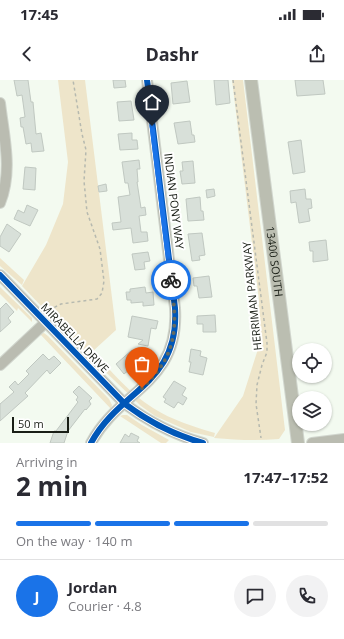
<!DOCTYPE html>
<html lang="en">
<head>
<meta charset="utf-8">
<style>
	body { margin:0; font-family:"Open Sans",sans-serif; background:#f2f2f3; color:#2b2b33; height:100vh; display:flex; flex-direction:column; font-size:15px; white-space:nowrap }
	* { box-sizing:border-box; margin:0 }
	p { font-size:13px; color:#7c7c81 }
	.icon { flex:none; width:22px; height:22px; fill:none; stroke:currentColor; stroke-width:2; stroke-linecap:round; stroke-linejoin:round }
	.map { position:relative; height:363px; overflow:hidden }
	.panel { display:flex; flex-direction:column; background:#fff; flex:1 }
	.panel>* { flex:none }
	.controls { position:absolute; left:292px; top:263px; display:grid; gap:8px }
	.controls a { display:grid; place-items:center; width:40px; height:40px; border-radius:50%; background:#fff; box-shadow:0 1px 3px #0004; font-size:20px }
	.scale { position:absolute; left:12px; bottom:10px; width:57px; box-sizing:border-box; padding-left:4px; border:2px solid #191e16; border-top:0; font-size:11px; line-height:14px; white-space:nowrap; color:#191e16; -webkit-text-stroke:3px #fff; paint-order:stroke }
	.pin { position:absolute; display:grid; place-items:center; width:34px; height:34px; color:#fff; margin:-41px -17px; border-radius:50% 50% 50% 0; rotate:-45deg; box-shadow:0 0 4px #0007 }
	.pin .icon { rotate:45deg }
	.courier { position:absolute; display:grid; place-items:center; width:40px; height:40px; margin:-20px; border:3px solid #1a73e8; border-radius:50%; background:#fff; color:#222; box-shadow:0 1px 5px #0007 }
	.summary em { font-style:normal; font-weight:700 }
	.summary div { display:flex; flex-direction:column-reverse }
	.summary { display:flex; align-items:center; justify-content:space-between; height:68px; padding:0 16px }
	h1 { font-size:26px; font-weight:700; line-height:30px }
	.bar { display:grid; grid-template-columns:repeat(4,1fr); gap:6px 4px; align-content:center; height:48px; padding:0 16px }
	.bar i { height:5px; border-radius:3px; background:#e1e1e2 }
	.bar .current { background:#1a73e8 }
	.bar p { grid-column:span 4 }
	.line { display:flex; align-items:center; gap:10px; padding:0 16px; border-top:1px solid #e1e1e2 }
	.line div { flex:1 }
	.round { display:grid; place-items:center; flex:none; width:42px; height:42px; border-radius:21px; background:#f2f2f3 }
	.status { display:flex; justify-content:space-between; align-items:center; height:28px; padding:0 20px; background:#fff; direction:ltr }
	.status svg { height:11px; fill:currentColor }
	header { display:flex; justify-content:space-between; align-items:center; height:52px; padding:0 16px; background:#fff; font-size:18px; font-weight:700 }
	.map>svg:first-child { display:block }
	.green { fill:#eee5ca }
	.building { fill:#d8e0d9; stroke:#c0c8c1 }
	.lines { fill:none; stroke-linecap:round; stroke-linejoin:round }
	.minor-casing { stroke:#d1d6ce; stroke-width:12 }
	.major-casing { stroke:#d1d6ce; stroke-width:14 }
	.path { stroke:#b6b9af; stroke-width:1.5; stroke-dasharray:3 3; stroke-linecap:butt }
	.minor { stroke:#babcb1; stroke-width:10 }
	.major { stroke:#bbbeb1; stroke-width:12 }
	.cycleway-casing { stroke:#fff; stroke-width:8 }
	.cycleway { stroke:#0057b8; stroke-width:6 }
	.done { stroke:#656b62; stroke-width:4; stroke-dasharray:0 7.2 }
	.route { stroke:#1a73e8; stroke-width:5 }
	.labels { text-anchor:middle; stroke-width:4; stroke-linejoin:round; paint-order:stroke }
	.street-label { font-size:11px; fill:#191e16; stroke:#fff }
</style>
</head>
<body>
<div class="status"><b>17:45</b><svg viewBox="0 0 49 12"><path d="M0 12V9h3v3zM5 12V6h3v6zM10 12V3h3v9zM15 12V0h3v12zM26 1h20v11H26zM47 4h2v5h-2z"/></svg></div>
<header><svg class="icon" aria-label="back" viewBox="0 0 24 24"><path d="M15 5l-7 7 7 7"/></svg>Dashr<svg class="icon" aria-label="share" viewBox="0 0 24 24"><path d="M12 15V3M7 8l5-5 5 5M5 13v7h14v-7"/></svg></header>
<div class="map">
<svg width="344" height="363" viewBox="0 0 344 363">
	<rect width="100%" height="100%" fill="#f3faf0"/>
	<path class="green" d="M58,0H85L116,250L93,271C111,291 130,314 153,328C172,340 194,347 215,353L214,357L191,352L155,336L141,326L88,275L22,206L46,165L63,124L68,82Z
		M232,0H243L285,350L279,359C257,361 236,360 214,358L243,316L258,269L259,220Z
		M0,178L24,200L22,205L0,186Z
		M0,207L32,238V242L18,228L17,231L0,214Z
		M44,253L48,256L109,319L112,325L111,329L40,254Z
		M123,335H127L142,345L169,360L166,363H161L120,336Z"/>
	<path class="building" d="M14,0H28L31,22H33L36,54L41,53L44,71L32,72L31,63L26,64L23,47H21L20,38L25,37L22,15L17,16Z
		M113,0H125L126,7L114,8Z
		M214,0H228L230,23L216,25Z
		M295,0H323L325,14L297,16Z
		M187,1L190,22L173,24L171,3Z
		M131,21L134,40L119,41L117,22Z
		M190,41L192,55H194L195,62L178,64L174,43Z
		M132,53V60H137L138,69L120,70L118,54Z
		M301,60L305,92L293,94L288,62Z
		M139,80L140,89H137L138,102H137L141,128L145,127L146,135L139,136L141,152H147L148,161L133,163L131,148L113,150L112,143L121,142L118,117L130,115L128,103H125L122,82Z
		M193,81L195,103L182,104L180,91H183L182,82Z
		M25,87L36,88L35,110L23,109Z
		M106,104L107,111L99,112L98,106Z
		M214,109L215,116L207,118L206,110Z
		M305,109L306,119H311L312,128L308,129L310,141L299,143L296,122L291,123L290,111Z
		M200,117L201,131H203L204,140L188,141L186,119Z
		M27,125L38,130L30,146L14,139L18,130L24,133Z
		M7,144L21,154L9,172L0,166V157Z
		M202,153L205,175L199,176L200,180L192,181L188,154Z
		M326,160L328,180L313,182V171H310L309,162Z
		M148,172L150,181L144,182L145,189L135,190L132,174Z
		M209,196L212,217L199,218L197,206H194L193,198Z
		M145,207L146,213L153,212L154,225L143,226V222L131,223V220H127L126,212H130V209Z
		M6,223L14,232L8,238L11,242L0,252V229Z
		M215,235L216,252H203V244H197V236Z
		M132,236L158,241L156,249L151,248L148,266L138,264L143,260L128,257Z
		M191,269L201,271L200,276L207,278L203,295L189,292L191,282H189Z
		M132,270L142,282L136,287L135,285L124,294L116,284Z
		M43,274L49,280L54,276L61,283L50,294L47,290L25,313L28,316L0,341V324L14,312L9,307L15,301L18,305L29,294L26,291Z
		M174,301L186,308L182,315L187,318L183,325L178,322L174,328L164,322L166,319L163,317Z
		M79,306L92,318L89,321L91,324L86,330L85,329L68,351L64,363H50L54,351H56L78,322L76,320L78,317L73,312Z
		M131,353L139,357L137,361L140,363H120L125,354L129,357Z"/>
	<g class="lines">
		<defs>
			<path id="minor" d="M0,23C4,57 13,91 0,123
				M0,195L125,324C149,342 174,355 203,363
				M0,285L46,242
				M91,363C120,309 180,304 175,228L147,0
				M312,363L344,359"/>
			<g id="major">
				<path id="s1" d="M251,0L298,363"/>
			</g>
		</defs>
		<use href="#minor" class="minor-casing"/>
		<use href="#major" class="major-casing"/>
		<path class="path" d="M233,0L267,263V272L262,285L257,305L256,324L261,358
			M49,230L61,224L97,219L102,213L104,201L100,169L87,132L84,101L86,70L82,54L73,0"/>
		<use href="#minor" class="minor"/>
		<use href="#major" class="major"/>
		<defs>
			<path id="cycleway" d="M0,195L125,324C149,342 174,355 203,363
				M91,363C120,309 180,304 175,228L147,0"/>
		</defs>
		<use href="#cycleway" class="cycleway-casing"/>
		<use href="#cycleway" class="cycleway"/>
	</g>
	<g class="lines">
		<path class="done" d="M142,308C179,274 177,246 171,200"/>
		<path class="route" d="M152,46L171,200"/>
	</g>
	<g class="labels">
		<g class="street-label">
			<text transform="translate(174 121) rotate(83)" y="4">INDIAN PONY WAY</text>
			<text dy="4" stroke="none"><textPath href="#s1" startOffset="183">13400 SOUTH</textPath></text>
			<text transform="translate(252 216) rotate(-96)" y="4">HERRIMAN PARKWAY</text>
			<text transform="translate(75 258) rotate(46)" y="4">MIRABELLA DRIVE</text>
		</g>
	</g>
</svg>
<div class="controls">
<a><svg class="icon" aria-label="locate" viewBox="0 0 24 24"><circle cx="12" cy="12" r="6"/><path d="M12 2v4M12 18v4M2 12h4M18 12h4"/></svg></a>
<a><svg class="icon" aria-label="layers" viewBox="0 0 24 24"><path d="M12 4l9 5-9 5-9-5zM3 14l9 5 9-5"/></svg></a>
</div>
<div class="scale">50 m</div>
<div class="pin" style="left:142px;top:308px;background:#ea580c"><svg class="icon" aria-label="bag" viewBox="0 0 24 24"><path d="M5 8h14l-1 12H6zM9 8a3 3 0 0 1 6 0"/></svg></div>
<div class="pin" style="left:152px;top:46px;background:#1f2937"><svg class="icon" aria-label="home" viewBox="0 0 24 24"><path d="M3 11l9-7 9 7M6 9v11h12V9"/></svg></div>
<div class="courier" style="left:171px;top:200px"><svg class="icon" aria-label="bike" viewBox="0 0 24 24"><circle cx="6" cy="16" r="4"/><circle cx="18" cy="16" r="4"/><path d="M6 16l4-8h5l3 8M10 8l3 8H6M13 5h3"/></svg></div>
</div>
<section class="panel">
<div class="summary"><div><h1>2 min</h1><p>Arriving in</p></div><em>17:47–17:52</em></div>
<div class="bar"><i class="current"></i><i class="current"></i><i class="current"></i><i></i><p>On the way · 140 m</p></div>
<div class="line" style="height:72px"><b class="round" style="background:#1a73e8;color:#fff">J</b><div><b>Jordan</b><p>Courier · 4.8</p></div><a class="round"><svg class="icon" aria-label="chat" viewBox="0 0 24 24"><path d="M4 5h16v11H9l-5 4z"/></svg></a><a class="round"><svg class="icon" aria-label="phone" viewBox="0 0 24 24"><path d="M5 4h4l2 5-3 2q2 4 5 5l2-3 5 2v4C11 20 4 13 5 4z"/></svg></a></div>
</section>
</body>
</html>
